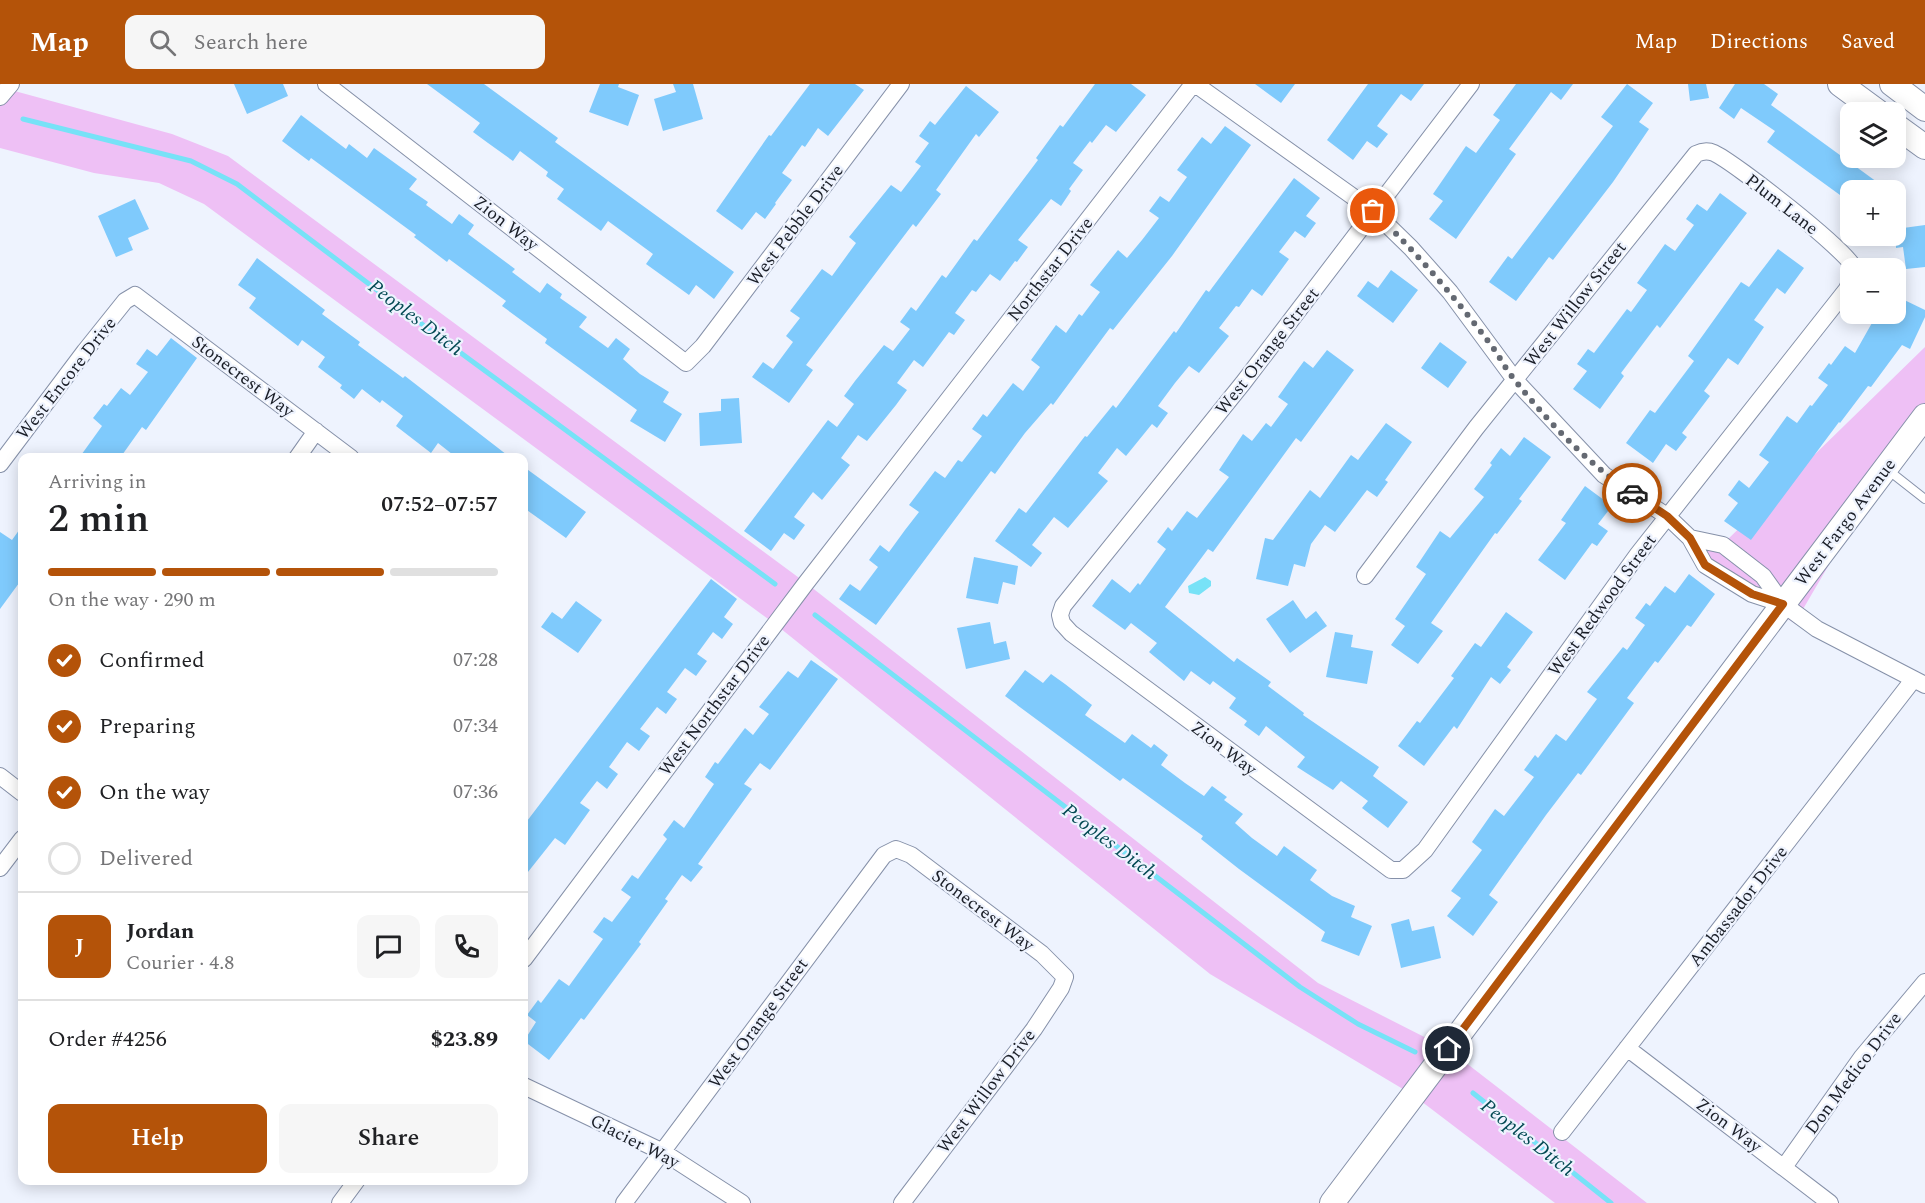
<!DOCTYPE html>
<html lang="en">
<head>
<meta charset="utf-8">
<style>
	body { margin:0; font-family:Spectral,serif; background:#f6f6f6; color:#202124; height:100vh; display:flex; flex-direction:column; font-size:22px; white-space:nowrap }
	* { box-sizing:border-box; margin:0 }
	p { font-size:20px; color:#757577 }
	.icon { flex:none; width:33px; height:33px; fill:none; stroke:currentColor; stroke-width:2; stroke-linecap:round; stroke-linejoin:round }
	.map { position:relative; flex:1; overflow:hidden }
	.details { position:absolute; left:18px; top:369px; width:510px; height:732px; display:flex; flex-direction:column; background:#fff; border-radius:12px; box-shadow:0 3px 15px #0003 }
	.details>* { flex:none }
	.fabs { position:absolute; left:1840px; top:18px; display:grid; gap:12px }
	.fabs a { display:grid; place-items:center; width:66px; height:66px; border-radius:12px; background:#fff; box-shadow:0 3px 15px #0003; font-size:30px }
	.pin { position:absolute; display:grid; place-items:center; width:51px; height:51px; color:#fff; margin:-26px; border:3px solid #fff; border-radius:50%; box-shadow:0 2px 6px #0007 }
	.courier { position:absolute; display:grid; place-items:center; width:60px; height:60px; margin:-30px; border:4px solid #b45309; border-radius:50%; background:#fff; color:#222; box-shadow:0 2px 8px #0007 }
	.summary em { font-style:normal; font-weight:600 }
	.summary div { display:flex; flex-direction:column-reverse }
	.summary { display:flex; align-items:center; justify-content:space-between; height:102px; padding:0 30px }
	h1 { font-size:39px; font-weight:600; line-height:45px }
	.bar { display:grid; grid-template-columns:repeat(4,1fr); gap:9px 6px; align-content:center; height:72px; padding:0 30px }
	.bar i { height:8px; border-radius:4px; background:#e0e0e0 }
	.bar .active { background:#b45309 }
	.bar p { grid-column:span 4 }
	.line { display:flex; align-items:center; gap:15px; padding:0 30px; border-top:2px solid #e0e0e0 }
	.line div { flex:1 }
	.round { display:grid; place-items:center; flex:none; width:63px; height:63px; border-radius:12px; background:#f6f6f6 }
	ol { padding:0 30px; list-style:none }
	li { display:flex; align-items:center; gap:18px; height:66px }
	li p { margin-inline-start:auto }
	li .icon { padding:6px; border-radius:50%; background:#b45309; color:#fff; stroke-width:4 }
	li:last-child { color:#757577 }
	li i { width:33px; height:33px; border:3px solid #e0e0e0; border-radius:50% }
	.primary-button { display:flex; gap:12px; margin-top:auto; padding:12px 30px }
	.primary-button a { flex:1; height:69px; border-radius:12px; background:#b45309; color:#fff; font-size:24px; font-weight:600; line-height:69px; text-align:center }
	.primary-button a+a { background:#f6f6f6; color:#202124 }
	header { display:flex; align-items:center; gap:36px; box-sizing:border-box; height:84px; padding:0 30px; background:#b45309; color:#fff }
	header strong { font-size:28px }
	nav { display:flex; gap:33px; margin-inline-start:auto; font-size:21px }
	.search { width:420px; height:54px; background:#f6f6f6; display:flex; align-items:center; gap:15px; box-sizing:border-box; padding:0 21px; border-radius:12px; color:#757577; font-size:22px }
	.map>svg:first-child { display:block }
	.green { fill:#eec0f5 }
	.water { fill:#77e2f7 }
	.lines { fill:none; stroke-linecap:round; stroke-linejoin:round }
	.stream { stroke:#77e2f7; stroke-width:5 }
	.building { fill:#7fcafc }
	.service-casing { stroke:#8691a9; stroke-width:10 }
	.minor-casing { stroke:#8691a9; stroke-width:18 }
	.secondary-casing { stroke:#8691a9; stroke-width:26 }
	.service { stroke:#fff; stroke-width:8 }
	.minor { stroke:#fff; stroke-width:16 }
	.secondary { stroke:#fff; stroke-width:24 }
	.done { stroke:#646972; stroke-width:6; stroke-dasharray:0 10.8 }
	.route { stroke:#b45309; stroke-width:8 }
	.labels { text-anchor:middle; stroke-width:4.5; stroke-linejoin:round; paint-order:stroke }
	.street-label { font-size:18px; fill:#1a1e27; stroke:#eef3fe }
	.water-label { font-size:20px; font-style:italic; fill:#044a54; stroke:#eef3fe }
</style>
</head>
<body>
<header>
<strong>Map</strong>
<div class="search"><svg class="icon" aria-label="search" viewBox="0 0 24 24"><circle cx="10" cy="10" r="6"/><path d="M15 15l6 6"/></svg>Search here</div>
<nav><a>Map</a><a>Directions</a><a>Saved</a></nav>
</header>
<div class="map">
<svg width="1925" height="1119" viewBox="0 0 1925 1119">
	<rect width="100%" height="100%" fill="#eef3fe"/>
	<path class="green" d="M0,3L172,50L228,72L806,499L1318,899L1448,965L1647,1119H1555L1413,1011L1210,890L775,540L204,120L159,99L94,89L0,64Z
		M1925,263V344L1858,431L1799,532L1817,545L1797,541L1705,481L1690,454L1723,460Z"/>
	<path class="water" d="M1205,493L1211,497V502L1199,511L1189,509L1188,502Z"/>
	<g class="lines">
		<path class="stream" d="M23,35L191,77L237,100L435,250L775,500
			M815,531L1300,903L1358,940L1415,968
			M1473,1009L1611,1119"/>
	</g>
	<path class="building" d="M234,0H283L288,12L247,30Z
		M427,0H484L558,54L555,58L734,188L714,215L696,201L689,211L646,180L653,170L608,137L601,147L557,115L564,105L546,92L548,88L520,67L513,77L488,59L473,48L480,39Z
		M600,0H619L618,3L639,11L628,42L589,28Z
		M673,0H693L703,35L663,47L654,15L676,8Z
		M810,0H855L864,6L828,52L818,44L805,63L802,61L782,89L792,96L775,119L776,120L765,135L756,128L742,146L716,127L769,51L771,52Z
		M1095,0H1131L1146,11L1116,48L1106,41L1092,59L1090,57L1073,79L1083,86L1069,105L1071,107L1061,122L1051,115L1018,156L1028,163L1017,178L1015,177L1000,197L990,190L976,208L972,206L955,229L965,236L954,251L949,248L923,283L914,276L897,299L907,306L896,321L867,357L858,351L841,374L850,381L822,416L813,408L794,433L805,441L794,456L784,449L771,467L744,447L828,336L837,343L854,320L844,312L855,297L884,261L893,267L910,245L900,238L911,223L916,227L942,191L946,194L974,155L977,157L1038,76L1036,74L1060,41L1063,43Z
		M1255,0H1295L1281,19Z
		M1368,0H1424L1411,17L1401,10L1377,42L1388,50L1377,64L1367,57L1353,76L1327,56Z
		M1516,0H1573L1561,16L1551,8L1509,65L1516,70L1456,155L1429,135L1443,117L1433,110L1466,62L1476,69L1500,36L1493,31Z
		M1627,0L1653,19L1639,38L1649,45L1613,98L1553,176L1549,173L1516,217L1489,198L1508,172L1512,175L1613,42L1601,33Z
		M1688,0H1706L1709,14L1690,17Z
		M1735,0H1764L1778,10L1771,21L1888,106H1851V119L1767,58L1775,47L1741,24L1734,35L1719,24Z
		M966,2L999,28L979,53L976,50L936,106L941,110L916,143L913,140L806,281L813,286L789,319L752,293L763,278L773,285L793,258L786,252L800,234L790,227L822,185L832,192L856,159L849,153L891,101L901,108L921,82L915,78L929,59L919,52L930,37L935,41Z
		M301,31L346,65L349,60L367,74L374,64L417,95L409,105L428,118L426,121L452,140L459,130L474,141L468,150L515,185L512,188L540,209L547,199L562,210L560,214L587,233L579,243L608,264L616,254L630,265L623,275L640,290L669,308L663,318L682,330L665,358L630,337L637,326L545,259L547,255L502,222L506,217L449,175L447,178L414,153L416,151L311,74L309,77L282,57Z
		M1225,42L1251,61L1172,172L1113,246L1110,244L1053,321L1051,319L1025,349L995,390L991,387L876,541L839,515L850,500L860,507L878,483L869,476L880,461L889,468L905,446L919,428L909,421L935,387L945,394L958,376L962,378L982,352L972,345L983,330L987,333L1013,299L1023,307L1040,283L1031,276L1056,241L1066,249L1079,230L1082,232L1100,208L1090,201L1118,166L1127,174L1142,156L1159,134L1149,127L1160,112L1169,118L1187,93L1177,86L1202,53L1211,60Z
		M1294,94L1320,114L1306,132L1316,139L1305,154L1295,147L1279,168L1289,175L1262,212L1252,205L1239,223L1236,222L1219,244L1229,252L1199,289L1189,282L1175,299L1158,322L1168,329L1157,344L1152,340L1126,372L1117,364L1098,389L1108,397L1068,444L1054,433L1032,461L1042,469L1031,483L995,457L1019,424L1026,429L1085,352L1087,353L1113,321L1116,324L1174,247L1176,249L1206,206L1209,208Z
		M1720,109L1747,129L1660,244L1657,241L1621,289L1624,292L1600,325L1573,305L1587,287L1577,280L1588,265L1594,269L1627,225L1631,228L1647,206L1637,199L1665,160L1675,167L1694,141L1686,135L1697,120L1707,127Z
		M135,115L149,145L128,154L133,166L116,173L98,132Z
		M1925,141V183L1906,185L1903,163L1896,164V145Z
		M1778,165L1804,184L1785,210L1777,204L1754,236L1764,243L1738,281L1728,274L1704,307L1710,312L1682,349L1687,353L1676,367L1666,360L1653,379L1626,359L1650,326L1655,329L1694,277L1688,272L1741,198L1749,203Z
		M257,174L325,226L322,230L360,258L358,261L403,294L405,292L511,374H457L438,359L431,369L396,342L403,332L382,316L380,319L362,305L354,315L340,304L342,301L318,283L325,273L302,256L298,262L249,224L256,214L238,201Z
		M1391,186L1418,206L1393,239L1357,212L1368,197L1378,204Z
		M1896,212L1925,226V233L1910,265L1902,261L1871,303L1868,302L1840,339L1839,338L1751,456L1724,437L1738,419L1728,411L1739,396L1749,404L1769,378L1759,371L1787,332L1797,339L1810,321L1812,322L1828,301L1818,294L1829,279L1831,281L1845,262L1855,269L1877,230L1888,234L1890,230H1896Z
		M171,254L197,274L146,346L142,343L120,374H79L102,342L93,334L104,320L107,322L121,304L130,311L148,288L136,280L147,265L157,272Z
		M1440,258L1467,278L1448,304L1421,284Z
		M1327,266L1354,286L1301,358L1296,354L1213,468L1208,465L1165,523L1234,578L1237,574L1271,598L1268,602L1304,629L1303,631L1379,683L1373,692L1408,718L1388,744L1362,724L1368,717L1341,697L1333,706L1297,683L1305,673L1266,642L1259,652L1244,641L1247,637L1229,624L1236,614L1213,597L1210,601L1191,587L1184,597L1149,568L1157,559L1131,539L1125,546L1092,522L1112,495L1130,509L1138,499L1140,501L1166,465L1157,458L1168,443L1172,447L1187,427L1197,434L1229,393L1219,386L1243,350L1252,357L1266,339L1271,343L1288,320L1278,313L1293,292L1304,277L1313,284Z
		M739,314L742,359L700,362L699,329L721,327V315Z
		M1386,339L1412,358L1385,396L1388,398L1377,413L1367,406L1335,448L1325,441L1311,460L1305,483L1294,480L1288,502L1256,495L1265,454L1273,456L1310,406L1320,414L1351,371L1358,376Z
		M1524,353L1551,373L1519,415L1522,417L1497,450L1495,449L1431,539L1443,547L1418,580L1391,561L1405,542L1395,535L1426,490L1416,483L1440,447L1450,454L1484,413L1474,405L1492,381L1490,379L1501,364L1510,372Z
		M524,383L586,428L566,454L524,424Z
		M1585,402L1612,422L1598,440L1608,447L1597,462L1592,459L1565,496L1538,476L1566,439L1561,436Z
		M22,442V495L0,525V448L12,456Z
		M974,473L1018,482L1015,501L1003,498L998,520L966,514Z
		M1689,490L1715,510L1691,543L1687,541L1658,579L1655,577L1627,614L1634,619L1581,691L1578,689L1546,731L1489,811L1498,818L1473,852L1447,832L1461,814L1451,807L1482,766L1472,758L1495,725L1504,732L1534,693L1524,686L1535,671L1538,674L1556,650L1566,657L1597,615L1587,608L1623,563L1627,566L1645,541L1635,534L1646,519L1650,522L1665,502L1675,509Z
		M711,495L737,515L724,533L733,540L722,555L713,548L697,570L707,577L696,592L685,584L667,608L677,615L666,630L657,623L640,645L650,652L639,667L627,658L609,683L618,690L607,705L597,697L580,719L590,726L565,761L555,754L524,793V741Z
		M1293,516L1306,535L1316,527L1327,542L1290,569L1266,535Z
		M576,517L602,536L578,569L541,543L552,528L562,535Z
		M1506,528L1533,548L1507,583L1511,586L1500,600L1491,593L1457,645L1454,642L1424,682L1398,662L1417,637L1420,639L1454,594L1451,592L1475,559L1481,563Z
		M990,538L994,560L1006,557L1010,575L966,585L957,544Z
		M1335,548L1353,551L1351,563L1373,567L1367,600L1326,593Z
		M811,576L838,595L770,686L760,679L744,700L752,705L698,780L703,783L691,798L682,791L665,815L668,817L639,858L641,860L584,936L581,934L549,976L524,957L536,938L527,931L538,916L541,919L559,895L569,902L603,855L593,848L604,833L612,838L631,813L621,806L632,791L638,795L667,755L663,751L674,736L684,744L714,700L705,693L715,678L718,680L745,644L753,651L769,630L759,623L788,587L798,594Z
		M1025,586L1043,599L1051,590L1065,600L1092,621L1085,631L1125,659L1132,650L1151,664L1154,660L1168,671L1161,681L1185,699L1204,712L1212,702L1227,713L1224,716L1243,730L1235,739L1252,754L1277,772L1284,762L1317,786L1310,796L1332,812L1355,822L1351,833L1372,842L1359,872L1321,857L1325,848L1239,785L1201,755L1203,752L1123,694L1120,697L1005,612Z
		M1409,835L1412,847L1434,842L1441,874L1401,884L1391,840Z"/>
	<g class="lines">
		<defs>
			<path id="service" d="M1888,386L1925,415"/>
			<path id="minor" d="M326,0L686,279L703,262L901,0
				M1195,0L1373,127L1411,164L1450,208L1515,296L1604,391L1667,432L1690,454L1705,481L1752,510L1783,520
				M1471,0L1243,299L1063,522L1060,531L1062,539L1071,549L1391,786H1403L1425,766L1638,470L1847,205L1851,196
				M0,13L11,0
				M297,374L316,347
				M0,380L85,267L125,217L135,211L351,374
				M1690,454L1723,461L1763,492L1783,520L1817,545L1925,601
				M1365,492L1476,344L1696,70C1702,67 1707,66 1714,69C1734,78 1848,167 1854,184
				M0,692L22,709
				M0,784L22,755
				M524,875L806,499L1193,0
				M1627,964L1830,1119
				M524,1002L663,1068L742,1119
				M1562,1048L1913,596
				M1784,1083L1862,973L1925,898
				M340,1119L357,1096
				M624,1119L884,771L896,765L911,771L1042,870L1065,893L1061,904L1034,945L902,1119"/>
			<path id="secondary" d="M1840,0L1878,28
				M1892,0L1925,25
				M1896,42L1925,63
				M1332,1119L1925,332"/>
		</defs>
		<use href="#service" class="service-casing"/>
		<use href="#minor" class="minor-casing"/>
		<use href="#secondary" class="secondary-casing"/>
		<use href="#service" class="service"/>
		<use href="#minor" class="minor"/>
		<use href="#secondary" class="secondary"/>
	</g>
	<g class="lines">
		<path class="done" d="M1373,127C1415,167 1453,211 1488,257C1498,269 1504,283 1514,295C1547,337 1587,379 1632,409"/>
		<path class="route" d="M1448,965L1783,520L1752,510L1705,481L1690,454L1667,432L1632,409"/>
	</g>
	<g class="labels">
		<g class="street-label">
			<text transform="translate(1782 120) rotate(38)" y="6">Plum Lane</text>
			<text transform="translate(506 139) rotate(38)" y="6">Zion Way</text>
			<text transform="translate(795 141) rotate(-53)" y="6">West Pebble Drive</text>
			<text transform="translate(1050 185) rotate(-52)" y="6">Northstar Drive</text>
			<text transform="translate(1575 220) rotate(-52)" y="6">West Willow Street</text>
			<text transform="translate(1267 267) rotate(-52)" y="6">West Orange Street</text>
			<text transform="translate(243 292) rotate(37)" y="6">Stonecrest Way</text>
			<text transform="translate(66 294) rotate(-52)" y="6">West Encore Drive</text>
			<text transform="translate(1845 438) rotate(-53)" y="6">West Fargo Avenue</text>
			<text transform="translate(1602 521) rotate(-54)" y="6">West Redwood Street</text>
			<text transform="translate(714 621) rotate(-53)" y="6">West Northstar Drive</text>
			<text transform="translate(1224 664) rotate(37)" y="6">Zion Way</text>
			<text transform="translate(1738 822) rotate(-52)" y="6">Ambassador Drive</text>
			<text transform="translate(983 826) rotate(37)" y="6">Stonecrest Way</text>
			<text transform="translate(758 939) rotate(-54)" y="6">West Orange Street</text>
			<text transform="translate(1853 989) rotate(-53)" y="6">Don Medico Drive</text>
			<text transform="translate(986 1007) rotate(-53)" y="6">West Willow Drive</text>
			<text transform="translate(1729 1041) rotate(37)" y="6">Zion Way</text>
			<text transform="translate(635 1057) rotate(27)" y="6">Glacier Way</text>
		</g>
		<g class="water-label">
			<text transform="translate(416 233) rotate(37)" y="7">Peoples Ditch</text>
			<text transform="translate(1110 757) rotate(37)" y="7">Peoples Ditch</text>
			<text transform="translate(1528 1053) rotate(38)" y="7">Peoples Ditch</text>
		</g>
	</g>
</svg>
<div class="fabs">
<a><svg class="icon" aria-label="layers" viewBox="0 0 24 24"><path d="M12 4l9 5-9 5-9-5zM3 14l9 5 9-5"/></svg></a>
<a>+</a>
<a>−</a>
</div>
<div class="pin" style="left:1373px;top:127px;background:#ea580c"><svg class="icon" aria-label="bag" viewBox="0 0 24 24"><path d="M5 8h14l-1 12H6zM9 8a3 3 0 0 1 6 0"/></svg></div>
<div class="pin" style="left:1448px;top:965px;background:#1f2937"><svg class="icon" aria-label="home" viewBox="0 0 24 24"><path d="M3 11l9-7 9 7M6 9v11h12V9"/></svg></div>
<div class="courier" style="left:1632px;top:409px"><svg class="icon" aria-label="car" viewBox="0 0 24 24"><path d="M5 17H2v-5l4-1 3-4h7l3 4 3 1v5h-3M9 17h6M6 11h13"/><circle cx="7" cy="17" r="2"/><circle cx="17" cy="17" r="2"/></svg></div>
<section class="details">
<div class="summary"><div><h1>2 min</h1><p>Arriving in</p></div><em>07:52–07:57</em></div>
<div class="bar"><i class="active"></i><i class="active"></i><i class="active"></i><i></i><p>On the way · 290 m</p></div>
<ol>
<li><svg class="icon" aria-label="check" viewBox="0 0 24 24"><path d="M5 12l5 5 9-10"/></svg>Confirmed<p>07:28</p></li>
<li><svg class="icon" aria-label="check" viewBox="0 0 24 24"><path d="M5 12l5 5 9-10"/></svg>Preparing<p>07:34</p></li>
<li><svg class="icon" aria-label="check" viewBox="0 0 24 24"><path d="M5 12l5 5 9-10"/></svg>On the way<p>07:36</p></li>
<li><i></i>Delivered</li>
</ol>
<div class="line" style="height:108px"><b class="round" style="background:#b45309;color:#fff">J</b><div><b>Jordan</b><p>Courier · 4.8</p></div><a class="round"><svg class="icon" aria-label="chat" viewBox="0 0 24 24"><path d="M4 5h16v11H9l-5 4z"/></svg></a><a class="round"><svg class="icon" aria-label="phone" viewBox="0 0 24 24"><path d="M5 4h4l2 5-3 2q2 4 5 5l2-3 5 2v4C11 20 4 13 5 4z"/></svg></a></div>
<div class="line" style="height:78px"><div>Order #4256</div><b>$23.89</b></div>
<div class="primary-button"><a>Help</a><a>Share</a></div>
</section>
</div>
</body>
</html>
